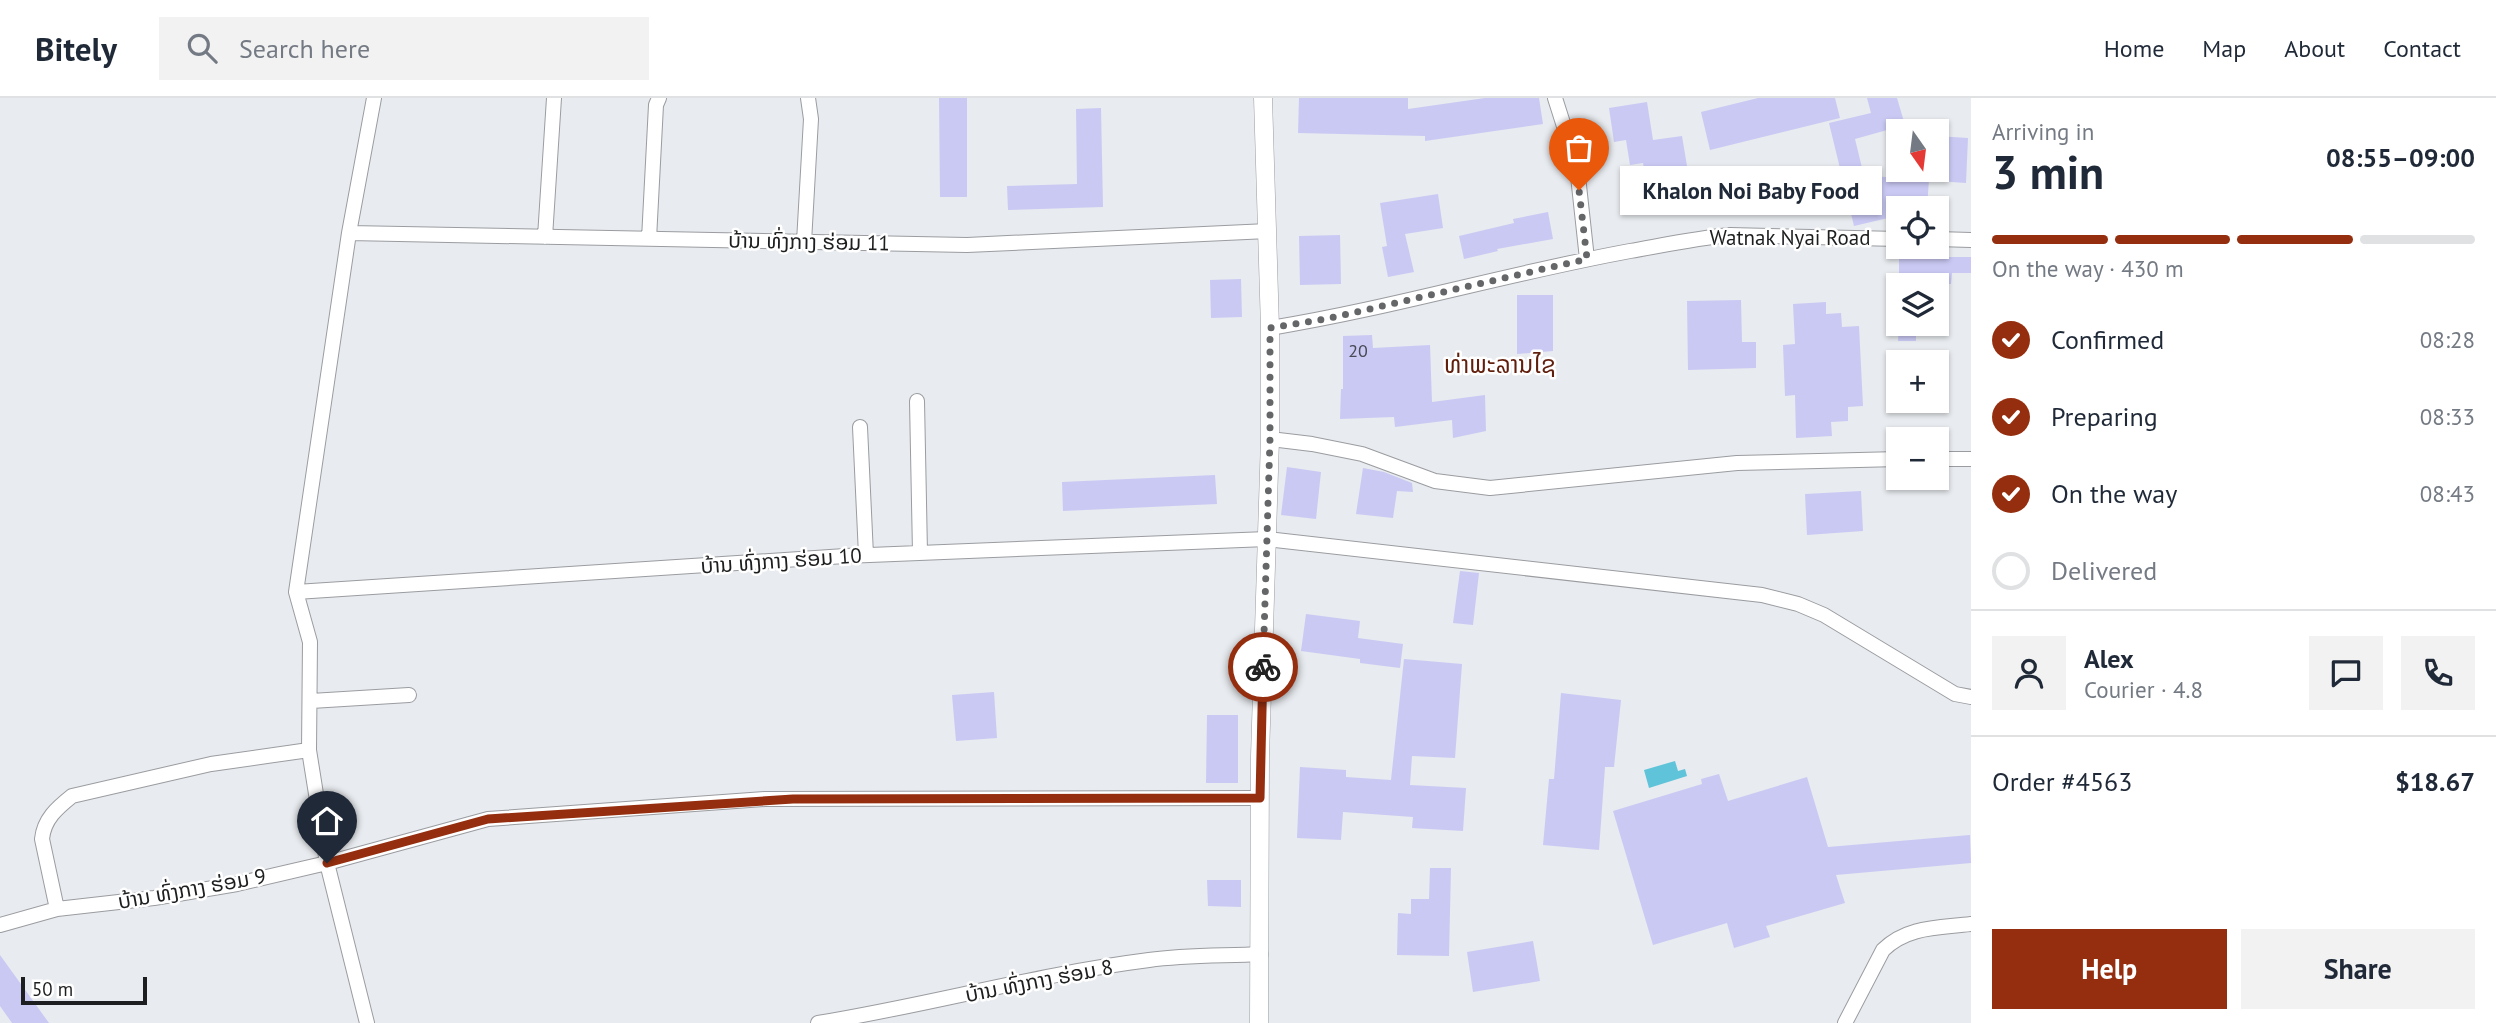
<!DOCTYPE html>
<html lang="en">
<head>
<meta charset="utf-8">
<style>
	body { margin:0; font-family:"PT Sans","Noto Sans Lao",sans-serif; background:#f2f2f3; color:#1f2937; height:100vh; display:flex; flex-direction:column; font-size:26px; white-space:nowrap }
	* { box-sizing:border-box; margin:0 }
	p { font-size:23px; color:#747a83 }
	.icon { flex:none; width:38px; height:38px; fill:none; stroke:currentColor; stroke-width:2; stroke-linecap:round; stroke-linejoin:round }
	.map { position:relative; flex:1; overflow:hidden }
	.drawer { display:flex; flex-direction:column; background:#fff; width:525px }
	.drawer>* { flex:none }
	.needle { width:46px; rotate:166deg }
	.fabs { position:absolute; left:1886px; top:21px; display:grid; gap:14px }
	.fabs a { display:grid; place-items:center; width:63px; height:63px; border-radius:0px; background:#fff; box-shadow:0 2px 5px #0004; font-size:35px }
	.scale { position:absolute; left:21px; bottom:18px; width:126px; box-sizing:border-box; padding-left:7px; border:4px solid #1d1e1f; border-top:0; font-size:19px; line-height:24px; white-space:nowrap; color:#1d1e1f; -webkit-text-stroke:5px #fff; paint-order:stroke }
	.pin { position:absolute; display:grid; place-items:center; width:60px; height:60px; color:#fff; margin:-72px -30px; border-radius:50% 50% 50% 0; rotate:-45deg; box-shadow:0 0 7px #0007 }
	.pin .icon { rotate:45deg }
	.courier { position:absolute; display:grid; place-items:center; width:70px; height:70px; margin:-35px; border:5px solid #952e0f; border-radius:50%; background:#fff; color:#222; box-shadow:0 2px 9px #0007 }
	.bubble { position:absolute; height:49px; border-radius:0px; background:#fff; box-shadow:0 2px 5px #0004; font-size:23px; font-weight:600; line-height:49px; text-align:center }
	.overview em { font-style:normal; font-weight:600 }
	.overview div { display:flex; flex-direction:column-reverse }
	.overview { display:flex; align-items:center; justify-content:space-between; height:119px; padding:0 21px }
	h1 { font-size:46px; font-weight:600; line-height:52px }
	.bar { display:grid; grid-template-columns:repeat(4,1fr); gap:10px 7px; align-content:center; height:84px; padding:0 21px }
	.bar i { height:9px; border-radius:5px; background:#e0e1e3 }
	.bar .on { background:#952e0f }
	.bar p { grid-column:span 4 }
	.line { display:flex; align-items:center; gap:18px; padding:0 21px; border-top:2px solid #e0e1e3 }
	.line div { flex:1 }
	.round { display:grid; place-items:center; flex:none; width:74px; height:74px; border-radius:0px; background:#f2f2f3 }
	ol { padding:0 21px; list-style:none }
	li { display:flex; align-items:center; gap:21px; height:77px }
	li p { margin-inline-start:auto }
	li .icon { padding:7px; border-radius:50%; background:#952e0f; color:#fff; stroke-width:4 }
	li:last-child { color:#747a83 }
	li i { width:38px; height:38px; border:4px solid #e0e1e3; border-radius:50% }
	.cta { display:flex; gap:14px; margin-top:auto; padding:14px 21px }
	.cta a { flex:1; height:80px; border-radius:0px; background:#952e0f; color:#fff; font-size:28px; font-weight:600; line-height:80px; text-align:center }
	.cta a+a { background:#f2f2f3; color:#1f2937 }
	header { display:flex; align-items:center; gap:42px; box-sizing:border-box; height:98px; padding:0 35px; background:#fff; border-bottom:2px solid #e0e1e3 }
	header strong { font-size:33px }
	nav { display:flex; gap:38px; margin-inline-start:auto; font-size:24px }
	.search { width:490px; height:63px; background:#f2f2f3; display:flex; align-items:center; gap:18px; box-sizing:border-box; padding:0 24px; border-radius:0px; color:#747a83; font-size:26px }
	main { display:flex; flex:1; min-height:0 }
	.map>svg:first-child { display:block }
	.water { fill:#5fc4da }
	.building { fill:#cac9f4 }
	.lines { fill:none; stroke-linecap:round; stroke-linejoin:round }
	.minor-casing { stroke:#9a9ca0; stroke-width:16 }
	.tertiary-casing { stroke:#9a9ca0; stroke-width:19 }
	.minor { stroke:#fff; stroke-width:14 }
	.tertiary { stroke:#fff; stroke-width:18 }
	.done { stroke:#646668; stroke-width:7; stroke-dasharray:0 12.6 }
	.route { stroke:#952e0f; stroke-width:9 }
	.labels { text-anchor:middle; stroke-width:5; stroke-linejoin:round; paint-order:stroke }
	.number-label { font-size:18px; fill:#484954 }
	.street-label { font-size:21px; fill:#1d1e1f; stroke:#fff }
	.quarter-label { font-size:24px; fill:#601e0c; stroke:#fff }
</style>
</head>
<body>
<header>
<strong>Bitely</strong>
<div class="search"><svg class="icon" aria-label="search" viewBox="0 0 24 24"><circle cx="10" cy="10" r="6"/><path d="M15 15l6 6"/></svg>Search here</div>
<nav><a>Home</a><a>Map</a><a>About</a><a>Contact</a></nav>
</header>
<main>
<div class="map">
<svg width="1971" height="925" viewBox="0 0 1971 925">
	<rect width="100%" height="100%" fill="#e8ebef"/>
	<path class="water" d="M1675,663L1678,673L1685,671L1687,678L1649,690L1644,672Z"/>
	<path class="building" d="M939,0H967V99H940Z
		M1299,0H1408V11L1485,0H1539L1543,26L1425,43V38L1298,35Z
		M1758,0H1835L1840,20L1710,52L1701,14Z
		M1867,0H1897L1905,27L1855,41L1864,78L1929,81L1927,110H1899V121L1888,120L1854,128L1829,25L1871,15Z
		M1647,4L1653,42L1682,38L1687,68L1669,71L1672,88L1648,92L1643,65L1630,67L1626,42L1614,44L1609,10Z
		M1101,10L1103,109L1008,112L1007,88L1077,86L1076,11Z
		M1937,38L1968,40L1966,85L1937,83Z
		M1438,96L1443,130L1405,136L1414,174L1388,179L1382,149L1387,148L1380,105Z
		M1548,114L1553,141L1497,151L1498,153L1464,161L1459,138L1514,125L1513,121Z
		M1340,137L1341,186L1300,187L1299,138Z
		M1899,159H1971V175H1952L1951,186L1899,187Z
		M1241,181L1242,219L1211,220L1210,182Z
		M1517,197H1553V253L1517,256Z
		M1741,202L1742,244H1756V270L1688,272L1687,203Z
		M1826,204V216L1841,215L1842,229L1859,228L1863,308L1848,309V323L1831,324L1832,338L1796,340L1795,297L1785,298L1783,247L1795,246L1793,206Z
		M1899,226H1916V243H1898Z
		M1372,237L1373,250L1430,247L1432,304L1485,297L1486,333L1453,340L1452,322L1395,329L1394,319L1340,321L1341,291H1343V238Z
		M1287,369L1321,374L1316,421L1281,417Z
		M1363,370L1384,374L1412,385L1413,394L1397,393L1393,420L1356,416Z
		M1215,377L1217,406L1063,413L1062,384Z
		M1861,393L1863,433L1807,437L1805,396Z
		M1460,473L1479,475L1473,527L1453,525Z
		M1306,516L1360,523L1358,540L1403,546L1400,570L1360,565V561L1301,553Z
		M1404,561L1462,566L1455,660L1412,658L1410,687L1466,690L1463,733L1412,730L1413,719L1343,714L1341,742L1297,740L1300,669L1346,672V679L1391,682Z
		M994,594L997,640L956,643L952,597Z
		M1561,595L1621,602L1614,669H1605L1599,752L1543,747L1549,681H1554Z
		M1207,617H1238V685H1206Z
		M1719,676L1728,703L1807,679L1828,749L1970,737L1971,765L1836,777L1845,805L1766,828L1770,839L1734,850L1727,825L1653,847L1613,713L1702,686L1701,681Z
		M1430,770H1451L1449,858L1397,857L1398,815L1411,816V801H1429Z
		M1207,782H1241V809L1208,808Z
		M1533,843L1540,883L1473,894L1467,854Z
		M0,857L49,925H12L0,908Z"/>
	<g class="lines">
		<defs>
			<path id="minor" d="M1555,0L1577,69L1587,161
				M349,135L967,147L1268,133
				M545,139L554,0
				M649,141L656,7L659,0
				M1937,141L1971,142
				M804,144L811,21L808,0
				M1270,230C1392,210 1510,175 1630,153C1664,147 1697,140 1730,137L1899,141
				M917,303L920,455
				M860,329L866,457
				M1270,341L1312,346L1362,356L1435,383L1490,390L1737,365L1899,361
				M1937,361H1971
				M296,494L845,458L1267,441L1762,497L1798,506L1824,517L1955,596L1971,599
				M311,603L409,597
				M57,811L42,741C44,721 57,710 72,698L211,666L309,652
				M0,827L57,811L154,800L237,786L327,765L488,721L765,701L1260,700
				M367,925L327,765L309,652L310,544L296,494L349,135L374,0
				M818,925C929,907 1038,876 1149,862C1186,857 1224,858 1261,856
				M1845,925L1883,852C1907,828 1939,830 1971,826"/>
			<path id="tertiary" d="M1259,925L1260,658L1270,341V230L1263,0"/>
		</defs>
		<use href="#minor" class="minor-casing"/>
		<use href="#tertiary" class="tertiary-casing"/>
		<use href="#minor" class="minor"/>
		<use href="#tertiary" class="tertiary"/>
	</g>
	<g class="lines">
		<path class="done" d="M1263,569L1270,341V230L1326,221L1587,161L1579,92"/>
		<path class="route" d="M327,765L488,721L793,701L1260,700L1263,569"/>
	</g>
	<g class="labels">
		<g class="number-label">
			<text x="1358" y="259">20</text>
		</g>
		<g class="street-label">
			<text x="1790" y="147">Watnak Nyai Road</text>
			<text transform="translate(809 144) rotate(1)" y="7">ບ້ານ ທົ່ງກາງ ຮ່ອມ 11</text>
			<text transform="translate(781 463) rotate(-4)" y="7">ບ້ານ ທົ່ງກາງ ຮ່ອມ 10</text>
			<text transform="translate(192 791) rotate(-10)" y="7">ບ້ານ ທົ່ງກາງ ຮ່ອມ 9</text>
			<text transform="translate(1039 883) rotate(-11)" y="7">ບ້ານ ທົ່ງກາງ ຮ່ອມ 8</text>
		</g>
		<g class="quarter-label">
			<text x="1500" y="275">ທ່າພະລານໄຊ</text>
		</g>
	</g>
</svg>
<div class="fabs">
<a><svg class="needle" viewBox="-14 -14 28 28"><path d="M0-13l5 13h-10z" fill="#e53935"/><path d="M0 13l5-13h-10z" fill="#747a83"/></svg></a>
<a><svg class="icon" aria-label="locate" viewBox="0 0 24 24"><circle cx="12" cy="12" r="6"/><path d="M12 2v4M12 18v4M2 12h4M18 12h4"/></svg></a>
<a><svg class="icon" aria-label="layers" viewBox="0 0 24 24"><path d="M12 4l9 5-9 5-9-5zM3 14l9 5 9-5"/></svg></a>
<a>+</a>
<a>−</a>
</div>
<div class="scale">50 m</div>
<div class="pin" style="left:1579px;top:92px;background:#ea580c"><svg class="icon" aria-label="bag" viewBox="0 0 24 24"><path d="M5 8h14l-1 12H6zM9 8a3 3 0 0 1 6 0"/></svg></div>
<div class="pin" style="left:327px;top:765px;background:#1f2937"><svg class="icon" aria-label="home" viewBox="0 0 24 24"><path d="M3 11l9-7 9 7M6 9v11h12V9"/></svg></div>
<div class="courier" style="left:1263px;top:569px"><svg class="icon" aria-label="bike" viewBox="0 0 24 24"><circle cx="6" cy="16" r="4"/><circle cx="18" cy="16" r="4"/><path d="M6 16l4-8h5l3 8M10 8l3 8H6M13 5h3"/></svg></div>
<div class="bubble" style="left:1620px;top:68px;width:262px">Khalon Noi Baby Food</div>
</div>
<section class="drawer">
<div class="overview"><div><h1>3 min</h1><p>Arriving in</p></div><em>08:55–09:00</em></div>
<div class="bar"><i class="on"></i><i class="on"></i><i class="on"></i><i></i><p>On the way · 430 m</p></div>
<ol>
<li><svg class="icon" aria-label="check" viewBox="0 0 24 24"><path d="M5 12l5 5 9-10"/></svg>Confirmed<p>08:28</p></li>
<li><svg class="icon" aria-label="check" viewBox="0 0 24 24"><path d="M5 12l5 5 9-10"/></svg>Preparing<p>08:33</p></li>
<li><svg class="icon" aria-label="check" viewBox="0 0 24 24"><path d="M5 12l5 5 9-10"/></svg>On the way<p>08:43</p></li>
<li><i></i>Delivered</li>
</ol>
<div class="line" style="height:126px"><a class="round"><svg class="icon" aria-label="person" viewBox="0 0 24 24"><circle cx="12" cy="8" r="4"/><path d="M4 21q1-7 8-7t8 7"/></svg></a><div><b>Alex</b><p>Courier · 4.8</p></div><a class="round"><svg class="icon" aria-label="chat" viewBox="0 0 24 24"><path d="M4 5h16v11H9l-5 4z"/></svg></a><a class="round"><svg class="icon" aria-label="phone" viewBox="0 0 24 24"><path d="M5 4h4l2 5-3 2q2 4 5 5l2-3 5 2v4C11 20 4 13 5 4z"/></svg></a></div>
<div class="line" style="height:91px"><div>Order #4563</div><b>$18.67</b></div>
<div class="cta"><a>Help</a><a>Share</a></div>
</section>
</main>
</body>
</html>
